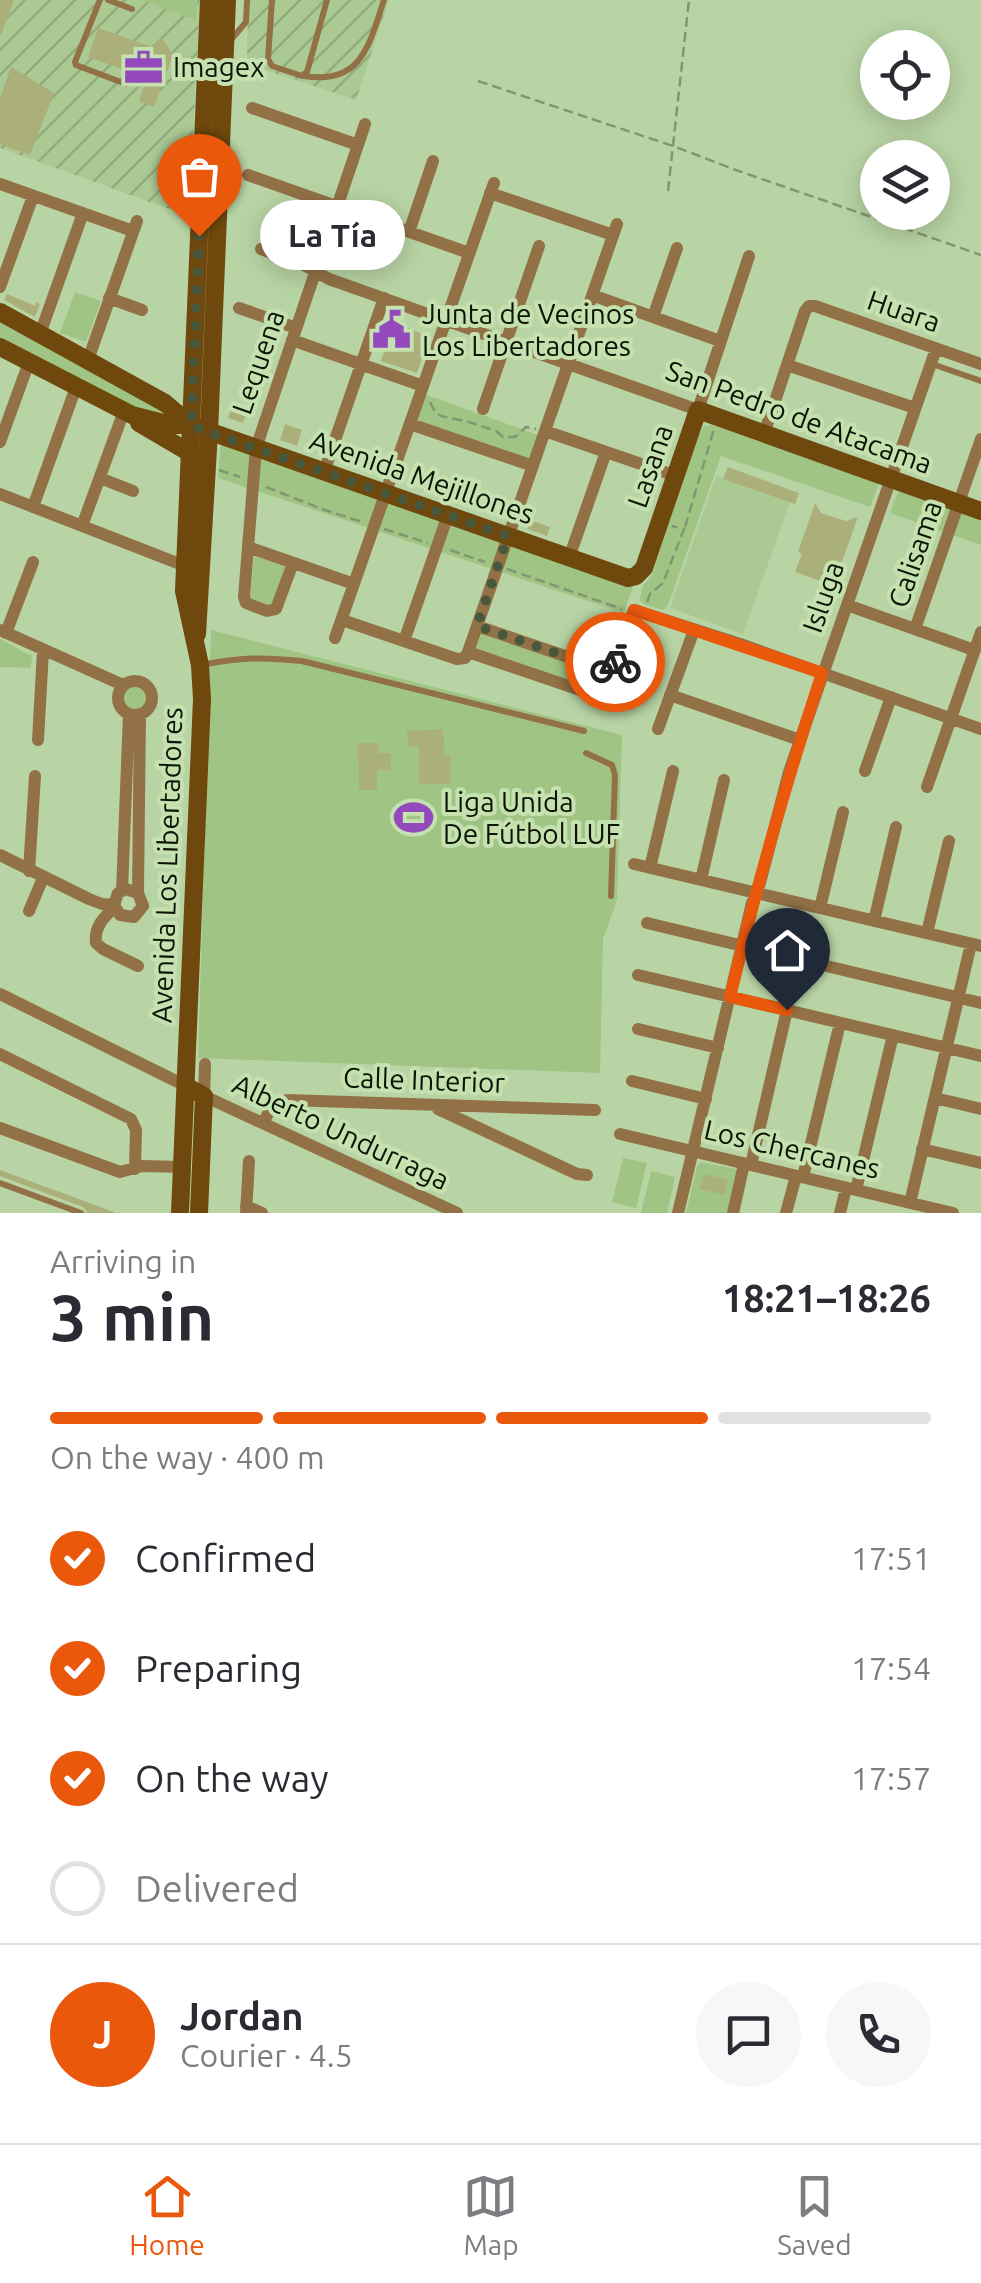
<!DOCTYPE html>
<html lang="en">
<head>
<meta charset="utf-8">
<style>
	body { margin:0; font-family:Ubuntu,sans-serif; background:#f7f7f7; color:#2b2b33; height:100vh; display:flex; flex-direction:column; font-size:38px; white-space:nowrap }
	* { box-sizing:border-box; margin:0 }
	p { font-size:32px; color:#7c7c81 }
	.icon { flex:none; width:55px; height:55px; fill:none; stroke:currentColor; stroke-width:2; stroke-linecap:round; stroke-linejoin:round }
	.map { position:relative; height:1213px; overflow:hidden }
	.panel { display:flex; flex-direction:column; background:#fff; flex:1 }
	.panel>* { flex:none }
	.fabs { position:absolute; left:860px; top:30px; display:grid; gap:20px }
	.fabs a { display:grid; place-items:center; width:90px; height:90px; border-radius:50%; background:#fff; box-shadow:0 5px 25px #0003; font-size:50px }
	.pin { position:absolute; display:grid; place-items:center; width:85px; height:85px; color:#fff; margin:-102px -42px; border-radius:50% 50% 50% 0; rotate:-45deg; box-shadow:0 0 10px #0007 }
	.pin .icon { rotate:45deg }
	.courier { position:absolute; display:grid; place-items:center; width:100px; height:100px; margin:-50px; border:8px solid #ea580c; border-radius:50%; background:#fff; color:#222; box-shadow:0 2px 12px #0007 }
	.bubble { position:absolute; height:70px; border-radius:35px; background:#fff; box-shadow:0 5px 25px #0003; font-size:32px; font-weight:700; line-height:70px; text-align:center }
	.head em { font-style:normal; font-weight:700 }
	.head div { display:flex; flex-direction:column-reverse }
	.head { display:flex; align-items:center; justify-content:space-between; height:170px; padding:0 50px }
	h1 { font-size:65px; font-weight:700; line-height:75px }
	.bar { display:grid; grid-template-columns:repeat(4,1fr); gap:15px 10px; align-content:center; height:120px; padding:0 50px }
	.bar i { height:12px; border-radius:8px; background:#e1e1e2 }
	.bar .selected { background:#ea580c }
	.bar p { grid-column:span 4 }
	.line { display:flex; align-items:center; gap:25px; padding:0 50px; border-top:2px solid #e1e1e2 }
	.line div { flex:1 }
	.round { display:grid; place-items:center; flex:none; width:105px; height:105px; border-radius:52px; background:#f7f7f7 }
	ol { padding:0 50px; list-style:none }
	li { display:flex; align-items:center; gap:30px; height:110px }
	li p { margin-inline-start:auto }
	li .icon { padding:10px; border-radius:50%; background:#ea580c; color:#fff; stroke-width:4 }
	li:last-child { color:#7c7c81 }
	li i { width:55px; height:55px; border:5px solid #e1e1e2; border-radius:50% }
	.tabs { display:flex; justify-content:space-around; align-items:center; height:140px; border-top:2px solid #e1e1e2; background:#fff; font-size:28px; color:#7c7c81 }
	.tabs a { display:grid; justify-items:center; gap:5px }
	.tabs .selected { color:#ea580c }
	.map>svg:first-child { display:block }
	.built { fill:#abc993 }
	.industrial { fill:url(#industrial-furrows) }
	.green { fill:#a0c483 }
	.building { fill:#abb07b }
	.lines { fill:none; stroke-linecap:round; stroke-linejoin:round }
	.path { stroke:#819771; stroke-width:2.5; stroke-dasharray:10 5; stroke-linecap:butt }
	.lane { stroke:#927146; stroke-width:6 }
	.street { stroke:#927146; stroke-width:12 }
	.secondary { stroke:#6e480c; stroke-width:18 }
	.done { stroke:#48583d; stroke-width:10; stroke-dasharray:0 18 }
	.route { stroke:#ea580c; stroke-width:12 }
	.labels { text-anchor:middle; stroke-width:8; stroke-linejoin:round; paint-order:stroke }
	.poi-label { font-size:28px; fill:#0c1505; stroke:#c5e1b0; text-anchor:start }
	.street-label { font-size:28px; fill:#0c1505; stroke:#c5e1b0 }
</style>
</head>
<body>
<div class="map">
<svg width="981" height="1213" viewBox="0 0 981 1213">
	<defs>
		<pattern id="industrial-furrows" width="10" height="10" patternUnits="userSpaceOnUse" patternTransform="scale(2.5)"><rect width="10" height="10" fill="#abc993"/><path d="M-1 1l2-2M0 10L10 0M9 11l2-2" fill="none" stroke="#92ac7d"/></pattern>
	</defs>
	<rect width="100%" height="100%" fill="#b8d4a4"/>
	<path class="built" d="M716,476L790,502L743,634L670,608Z"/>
	<path class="industrial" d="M0,0H200L189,216L0,148Z
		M248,0H389L356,100L247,64Z"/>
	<path class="green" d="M142,0H197L196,20Z
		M75,292L101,301L86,342L60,333Z
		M0,315L171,416L158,418L131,406L0,342Z
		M424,394L538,435L530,458L526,460L418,423L416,418Z
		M712,425L879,484L870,507L721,456L668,605L663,610L643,604L640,600L642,587L652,575L695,443L704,426Z
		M221,442L634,583L624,613L218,478Z
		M899,489L981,519V545L890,513Z
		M254,556L285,566L272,607L250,600Z
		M211,630L622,735L617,900L603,939L600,1073L198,1058Z
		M481,634L601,673L604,677L598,691L474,651Z
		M0,639L32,656L31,668L0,667Z
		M121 697a14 14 0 1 1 28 0a14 14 0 1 1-28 0Z
		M623,1158L647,1163L636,1208L612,1202Z
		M701,1162L736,1169L738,1177L730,1213H686L697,1166Z
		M651,1171L675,1177L667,1213H641Z"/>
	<path class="building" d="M0,0H14L1,35H0Z
		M98,28L152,47L162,37L173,55L154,107L139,101L147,78L88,57Z
		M11,67L54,93L30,155L0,144V98Z
		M7,294L35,306L36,302L40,304L35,317L4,300Z
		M388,319L429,337L417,373L381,361L388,340L381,338Z
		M233,403L248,408L243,423L228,418Z
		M285,424L302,430L297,446L280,440Z
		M728,467L799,493L795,504L723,479Z
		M815,503L821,513L846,521L858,517L840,567L827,563L821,581L795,572L802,554L798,552Z
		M530,520L550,527L547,536L527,529Z
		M443,729L445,756H451V784H419V746L408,747L407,731Z
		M358,743H378V753H390L391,770H377V790H359Z
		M760,927L781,933L778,944L757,939Z
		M0,1170L114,1212V1213H88L83,1207L0,1176Z
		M704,1174L728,1180L724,1195L700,1189Z"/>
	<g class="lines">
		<path class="path" d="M478,81L673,146L736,170L981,255
			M668,191L689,0
			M430,402L435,412L441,416L469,422L496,431L503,437H515L526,427L536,429
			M219,470L240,477
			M266,487L322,509L362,522
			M685,527L714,429
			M384,529L428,543
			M450,550L485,562
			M507,569L622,609
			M647,602L650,594L663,583L684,529L672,526"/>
		<path class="lane" d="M100,0L75,62L76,65L126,84
			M108,0L132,9
			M272,0L268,59L272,66L302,76L307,72L327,0
			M230,41L246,22L247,0
			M304,76C362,85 369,45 384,0
			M932,364L981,381
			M201,665C241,657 262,657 302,661L584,731
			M586,753L612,765L615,775L611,896
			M0,1183L81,1213"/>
		<path class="street" d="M252,108L358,145
			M248,175L469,253
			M0,184L133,231
			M490,193L613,235
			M409,232L433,161
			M261,249L302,264L329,279L698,410L749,256
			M0,287L33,196
			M592,295L720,341
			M109,298L142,310
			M239,308L296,328
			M653,317L677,248
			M40,334L83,213
			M292,340L423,386
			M88,360L137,221
			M787,365L915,408
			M483,409L539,246
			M410,424L533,466
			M545,431L676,476
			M764,434L805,311L809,306H815L981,364
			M0,442L29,362
			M324,472L384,298
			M100,478L133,491
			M0,494L185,566
			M33,507L76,387
			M82,526L124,411
			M248,547L354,584
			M569,558L606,452
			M293,563L276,609L267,611L246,603L244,597L256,448L365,124
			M847,605L974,650
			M342,620L457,659L465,658L468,652
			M477,626L612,672
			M915,629L981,439
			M0,630L123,685
			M6,633L33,562
			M335,638L494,183
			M404,641L448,515
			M468,652L601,697L634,610L740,644L981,729
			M468,652L617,224
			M118 698a17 17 0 1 1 34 0a17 17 0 1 1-34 0Z
			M670,695L800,740
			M658,729L694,630
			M38,740L43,651
			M865,771L891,697
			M927,787L981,632
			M0,855L89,899L102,904L114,905
			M634,864L981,946
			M650,868L673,771
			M29,871L35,776
			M701,880L724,780
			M122,891L129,714
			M138,893L126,889L118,893L114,905L120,915L134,917L143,906L138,893L140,714
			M115,908C104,916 94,928 96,943L103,949L138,966
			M820,908L843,812
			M29,911L43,878
			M874,921L896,827
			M647,923L981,1003
			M927,933L949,841
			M638,975L981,1056
			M0,994L186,1086
			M638,1029L718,1048
			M0,1054L131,1119L136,1130L135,1169
			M205,1064L204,1096L457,1213
			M632,1081L706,1099
			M935,1098L981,1109
			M438,1109L577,1174L587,1175
			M263,1123L272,1106L287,1100L595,1110
			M0,1128L120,1172L142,1166L182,1167
			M620,1134L953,1213
			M922,1149L981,1163
			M751,1165L787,1010
			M803,1177L840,1023
			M856,1190L893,1035
			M910,1203L971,944
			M246,1206L262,1213
			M246,1213L249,1161
			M678,1213L752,903L760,883L789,772L936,349
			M733,1213L744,1164
			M786,1213L796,1176
			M840,1213L846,1188"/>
		<path class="secondary" d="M0,312L165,403L191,425
			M0,347L132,415L171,425H191L628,578L636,576L644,568L698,410L981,511
			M139,423L190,453
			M197,634L209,432L227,0
			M186,1086L204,1096L199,1213
			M180,1213L202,699L200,665L184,591L209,0"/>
	</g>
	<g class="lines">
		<path class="done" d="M199,236L191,426L508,536L477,626L612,672L615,662"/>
		<path class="route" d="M615,662L634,610L822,673C787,780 756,887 730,997L787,1010"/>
	</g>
	<defs>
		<symbol id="office-bare" viewBox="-9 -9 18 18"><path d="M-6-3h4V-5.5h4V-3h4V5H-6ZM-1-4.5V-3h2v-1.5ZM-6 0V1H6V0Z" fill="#944abc" stroke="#c5e1b0" stroke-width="2.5" paint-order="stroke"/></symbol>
		<symbol id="civic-bare" viewBox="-9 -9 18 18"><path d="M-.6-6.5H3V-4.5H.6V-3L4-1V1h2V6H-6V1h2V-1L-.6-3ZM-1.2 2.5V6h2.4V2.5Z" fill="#944abc" stroke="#c5e1b0" stroke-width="2.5" paint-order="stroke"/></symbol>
		<symbol id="stadium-bare" viewBox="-9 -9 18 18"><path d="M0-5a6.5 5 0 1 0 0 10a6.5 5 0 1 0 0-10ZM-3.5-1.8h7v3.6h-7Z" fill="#944abc" stroke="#c5e1b0" stroke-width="2.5" paint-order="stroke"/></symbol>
	</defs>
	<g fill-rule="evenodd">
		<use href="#office-bare" x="116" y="40" width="55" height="55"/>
		<use href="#civic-bare" x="364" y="302" width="55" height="55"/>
		<use href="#stadium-bare" x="386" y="790" width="55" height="55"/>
	</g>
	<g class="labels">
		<g class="poi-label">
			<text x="173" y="77">Imagex</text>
			<text x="422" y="324">Junta de Vecinos<tspan x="422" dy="32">Los Libertadores</tspan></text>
			<text x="443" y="812">Liga Unida<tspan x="443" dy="32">De Fútbol LUF</tspan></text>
		</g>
		<g class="street-label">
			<text transform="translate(904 311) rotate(19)" y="10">Huara</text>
			<text transform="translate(258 362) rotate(-71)" y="10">Lequena</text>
			<text transform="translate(799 417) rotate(20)" y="10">San Pedro de Atacama</text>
			<text transform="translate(650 466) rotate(-71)" y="10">Lasana</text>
			<text transform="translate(422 477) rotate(19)" y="10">Avenida Mejillones</text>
			<text transform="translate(915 554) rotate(-71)" y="10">Calisama</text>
			<text transform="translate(823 597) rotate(-71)" y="10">Isluga</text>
			<text transform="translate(167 865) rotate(-88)" y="10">Avenida Los Libertadores</text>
			<text transform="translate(424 1080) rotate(2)" y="10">Calle Interior</text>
			<text transform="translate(341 1132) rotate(25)" y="10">Alberto Undurraga</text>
			<text transform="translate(792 1149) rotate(13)" y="10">Los Chercanes</text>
		</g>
	</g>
</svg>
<div class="fabs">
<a><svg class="icon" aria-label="locate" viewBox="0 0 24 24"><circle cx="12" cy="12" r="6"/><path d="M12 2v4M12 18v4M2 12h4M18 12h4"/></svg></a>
<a><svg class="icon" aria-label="layers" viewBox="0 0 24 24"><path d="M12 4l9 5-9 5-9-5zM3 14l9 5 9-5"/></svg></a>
</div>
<div class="pin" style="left:199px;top:236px;background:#ea580c"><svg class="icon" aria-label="bag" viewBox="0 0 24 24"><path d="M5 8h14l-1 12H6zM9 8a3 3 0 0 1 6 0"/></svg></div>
<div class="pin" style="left:787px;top:1010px;background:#1f2937"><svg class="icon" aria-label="home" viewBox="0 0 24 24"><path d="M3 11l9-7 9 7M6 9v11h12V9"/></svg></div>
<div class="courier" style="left:615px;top:662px"><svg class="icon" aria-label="bike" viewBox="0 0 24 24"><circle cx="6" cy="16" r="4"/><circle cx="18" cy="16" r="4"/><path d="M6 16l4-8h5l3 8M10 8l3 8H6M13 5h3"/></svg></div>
<div class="bubble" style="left:260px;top:200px;width:145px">La Tía</div>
</div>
<section class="panel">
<div class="head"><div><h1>3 min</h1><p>Arriving in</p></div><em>18:21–18:26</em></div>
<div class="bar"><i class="selected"></i><i class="selected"></i><i class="selected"></i><i></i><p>On the way · 400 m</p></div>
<ol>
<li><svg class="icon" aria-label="check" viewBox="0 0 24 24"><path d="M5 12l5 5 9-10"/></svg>Confirmed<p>17:51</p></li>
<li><svg class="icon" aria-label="check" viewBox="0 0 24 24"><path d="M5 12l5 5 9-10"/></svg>Preparing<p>17:54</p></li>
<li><svg class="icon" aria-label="check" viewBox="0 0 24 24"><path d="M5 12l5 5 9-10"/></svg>On the way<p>17:57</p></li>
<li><i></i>Delivered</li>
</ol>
<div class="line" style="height:180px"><b class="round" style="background:#ea580c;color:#fff">J</b><div><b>Jordan</b><p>Courier · 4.5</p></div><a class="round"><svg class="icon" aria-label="chat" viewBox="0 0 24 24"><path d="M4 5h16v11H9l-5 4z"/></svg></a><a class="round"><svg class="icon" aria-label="phone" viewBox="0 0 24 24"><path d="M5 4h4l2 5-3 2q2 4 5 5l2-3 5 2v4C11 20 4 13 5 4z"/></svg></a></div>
</section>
<nav class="tabs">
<a class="selected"><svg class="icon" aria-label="home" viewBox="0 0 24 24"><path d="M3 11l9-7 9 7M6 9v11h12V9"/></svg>Home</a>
<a><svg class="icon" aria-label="map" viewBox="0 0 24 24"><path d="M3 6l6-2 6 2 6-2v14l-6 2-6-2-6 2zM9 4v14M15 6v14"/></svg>Map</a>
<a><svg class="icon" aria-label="saved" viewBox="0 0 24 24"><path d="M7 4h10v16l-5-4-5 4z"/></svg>Saved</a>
</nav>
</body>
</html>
